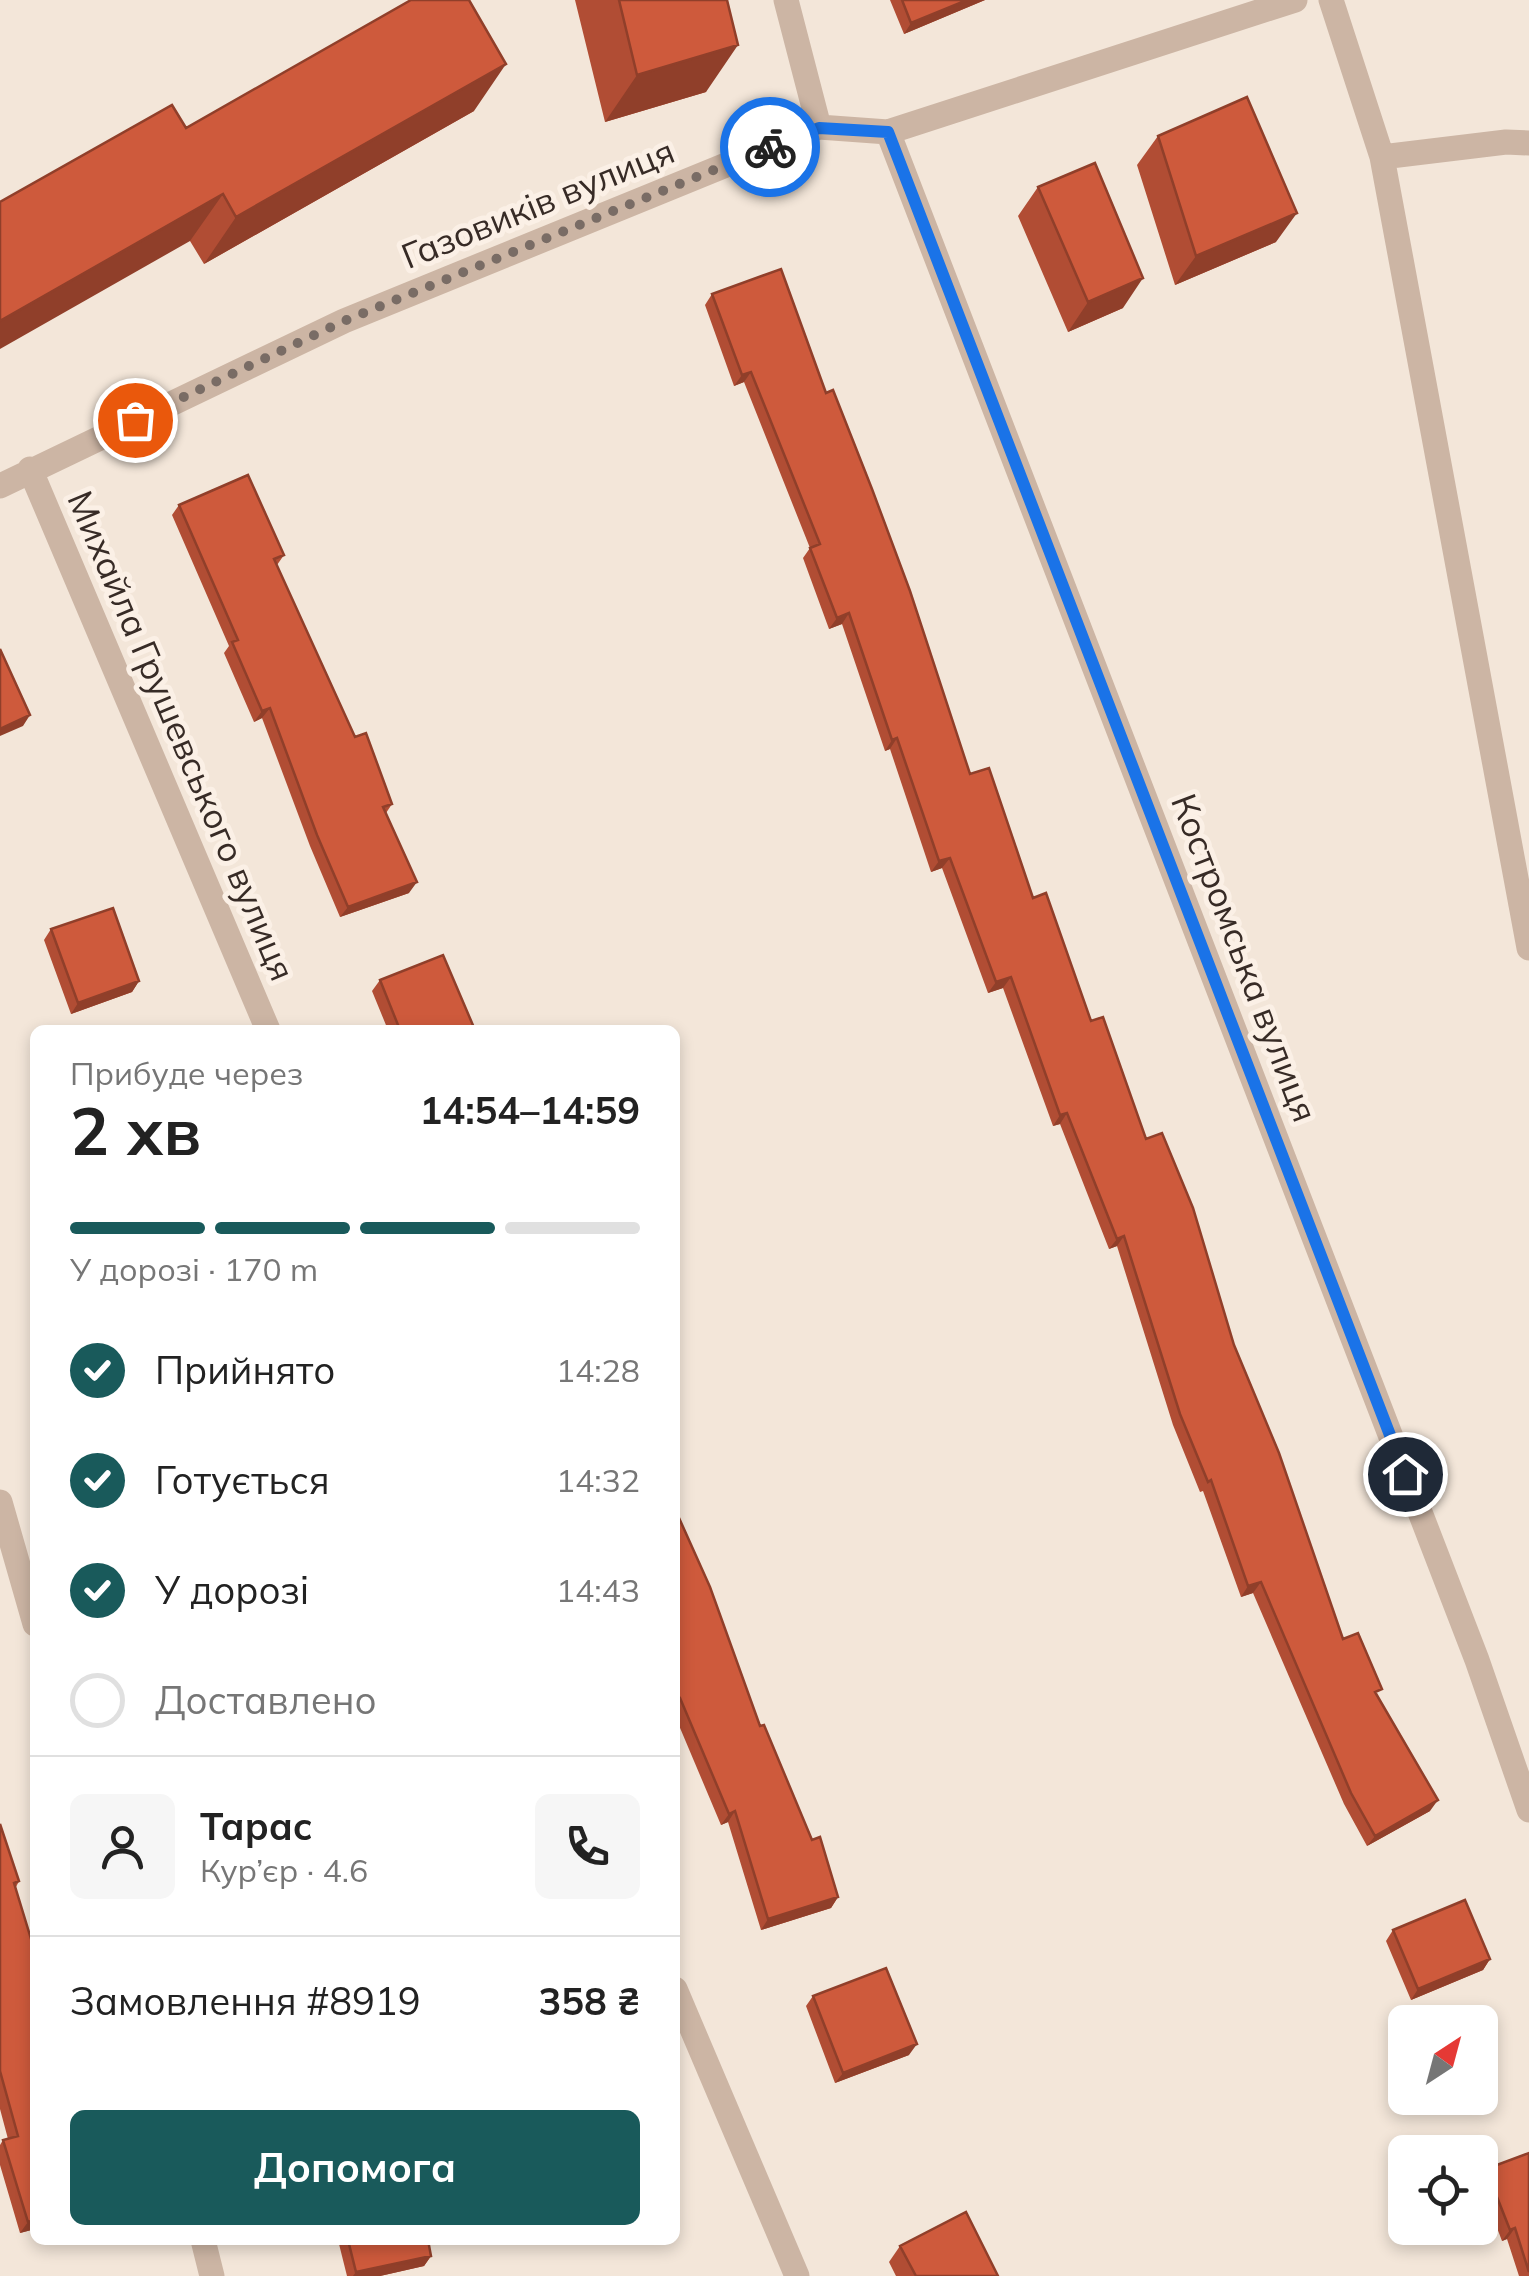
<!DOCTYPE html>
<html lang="uk">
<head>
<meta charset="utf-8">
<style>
	body { margin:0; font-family:Mulish,sans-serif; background:#f6f6f6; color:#222; height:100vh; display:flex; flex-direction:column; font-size:38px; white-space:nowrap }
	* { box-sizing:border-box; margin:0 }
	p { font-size:32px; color:#767676 }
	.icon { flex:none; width:55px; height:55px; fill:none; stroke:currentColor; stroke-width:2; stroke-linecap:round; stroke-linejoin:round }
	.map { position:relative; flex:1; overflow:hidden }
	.details { position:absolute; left:30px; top:1025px; width:650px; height:1220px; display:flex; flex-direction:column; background:#fff; border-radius:15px; box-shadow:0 5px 15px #0003 }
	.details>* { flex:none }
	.needle { width:65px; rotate:36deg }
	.buttons { position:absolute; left:1388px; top:2005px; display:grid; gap:20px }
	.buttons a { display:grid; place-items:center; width:110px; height:110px; border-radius:15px; background:#fff; box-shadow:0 5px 15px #0003; font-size:50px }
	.pin { position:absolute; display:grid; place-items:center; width:85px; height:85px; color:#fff; margin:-42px; border:5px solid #fff; border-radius:50%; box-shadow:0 2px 10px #0007 }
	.courier { position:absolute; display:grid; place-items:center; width:100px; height:100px; margin:-50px; border:8px solid #1a73e8; border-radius:50%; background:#fff; color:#222; box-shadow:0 2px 12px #0007 }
	.overview em { font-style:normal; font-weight:700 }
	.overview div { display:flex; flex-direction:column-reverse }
	.overview { display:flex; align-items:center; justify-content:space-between; height:170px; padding:0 40px }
	h1 { font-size:65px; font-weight:700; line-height:75px }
	.bar { display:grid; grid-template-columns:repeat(4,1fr); gap:15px 10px; align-content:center; height:120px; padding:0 40px }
	.bar i { height:12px; border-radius:8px; background:#e0e0e0 }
	.bar .on { background:#195a5b }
	.bar p { grid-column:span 4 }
	.line { display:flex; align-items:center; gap:25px; padding:0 40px; border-top:2px solid #e0e0e0 }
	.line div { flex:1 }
	.round { display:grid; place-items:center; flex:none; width:105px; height:105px; border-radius:15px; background:#f6f6f6 }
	ol { padding:0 40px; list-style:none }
	li { display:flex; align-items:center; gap:30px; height:110px }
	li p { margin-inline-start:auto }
	li .icon { padding:10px; border-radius:50%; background:#195a5b; color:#fff; stroke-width:4 }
	li:last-child { color:#767676 }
	li i { width:55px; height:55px; border:5px solid #e0e0e0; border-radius:50% }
	.action { display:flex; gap:20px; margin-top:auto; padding:20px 40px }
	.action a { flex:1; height:115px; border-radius:15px; background:#195a5b; color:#fff; font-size:40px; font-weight:700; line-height:115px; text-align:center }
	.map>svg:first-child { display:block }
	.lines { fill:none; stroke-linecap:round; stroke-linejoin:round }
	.minor { stroke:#ccb5a4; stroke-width:25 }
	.wall { fill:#b14d34 }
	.shaded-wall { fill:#903f2a }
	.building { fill:#ce5a3c; stroke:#903f2a; stroke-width:2.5 }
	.done { stroke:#796c65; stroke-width:10; stroke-dasharray:0 18 }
	.route { stroke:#1a73e8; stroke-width:12 }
	.labels { text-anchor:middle; stroke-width:10; stroke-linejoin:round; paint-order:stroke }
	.street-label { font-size:35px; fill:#372b26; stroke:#fbf0e6 }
</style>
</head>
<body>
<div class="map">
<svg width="1529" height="2276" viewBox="0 0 1529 2276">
	<rect width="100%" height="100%" fill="#f3e6d9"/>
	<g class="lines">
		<path class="minor" d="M786,0L819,127
			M1331,0L1382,157L1529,948
			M888,132L1477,1660L1529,1810
			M1382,157L1506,142L1529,143
			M30,469L268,1030
			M0,486L344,321L819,127L888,132L1295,0
			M0,1502L35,1624
			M675,1989L797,2276
			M203,2240L212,2276"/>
	</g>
	<path class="wall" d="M575,0H727L706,92L605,122Z
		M890,0H985L904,34Z
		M474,111L204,264L190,241L186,128Z
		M1158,136L1276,242L1175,285L1137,165Z
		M1038,187L1123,308L1068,332L1018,216Z
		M712,294L970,774L1033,898L1146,1139L1234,1345L1343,1639L1377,1695L1430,1811L1367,1846L1344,1804L1253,1593L1241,1597L1203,1491L1200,1492L1173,1425L1117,1246L1109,1249L1060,1124L1053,1126L1003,988L988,993L942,868L931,872L890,749L885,751L842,624L829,629L803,558L810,548L744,382L734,386L705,305Z
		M179,505L284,555L277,565L355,737L392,804L386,813L409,893L340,917L310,846L262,718L254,722L224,653L229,646L172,515Z
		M51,929L139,981L132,992L71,1014L44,940Z
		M380,980L475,1030H388L372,991Z
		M675,1509L760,1726L838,1897L831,1908L761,1930L728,1822L721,1825L675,1716Z
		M0,1824L19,1881L16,1887L35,2229L20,2233L0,2165V2145L3,2140L8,2139L0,2109Z
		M1393,1930L1490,1959L1483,1970L1411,2000L1386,1941Z
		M813,1996L909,2055L835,2083L806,2006Z
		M1529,2153V2276H1519L1507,2239L1502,2241L1480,2183V2178L1486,2169Z
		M338,2240H428L431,2256L424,2266L380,2276H347Z
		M900,2246L998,2276H896L889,2262Z"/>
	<path class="shaded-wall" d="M967,0H985L904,34L911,23Z
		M738,45L706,92L605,122L637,75Z
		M506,64L474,111L204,264L236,217Z
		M223,194L190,241L0,349V321Z
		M1297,213L1276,242L1175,285L1196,256Z
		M1143,278L1123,308L1068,332L1088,302Z
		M751,372L744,382L734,386L742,375Z
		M849,613L842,624L829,629L837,618Z
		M270,708L262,718L254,722L262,711Z
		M30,715L23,726L0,736V729Z
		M897,738L890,749L885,751L892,740Z
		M950,858L942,868L931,872L939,861Z
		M417,882L409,893L340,917L348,907Z
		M1011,977L1003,988L988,993L996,982Z
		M139,981L132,992L71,1014L78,1003Z
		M1067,1113L1060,1124L1053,1126L1060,1115Z
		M1124,1236L1117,1246L1109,1249L1117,1239Z
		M1261,1582L1253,1593L1241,1597L1248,1586Z
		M1438,1800L1430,1811L1367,1846L1375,1836Z
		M735,1811L728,1822L721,1825L729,1814Z
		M838,1897L831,1908L761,1930L768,1919Z
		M1490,1959L1483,1970L1411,2000L1418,1989Z
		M917,2044L909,2055L835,2083L843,2073Z
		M35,2220V2229L20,2233L28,2222Z
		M1515,2228L1507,2239L1502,2241L1510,2230Z
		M431,2256L424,2266L380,2276H353L356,2272Z"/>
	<path class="building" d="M411,0H469L506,64L236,217L223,194L0,321V202L172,105L186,128Z
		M619,0H727L738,45L637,75Z
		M902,0H967L911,23Z
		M1247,97L1297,213L1196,256L1158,136Z
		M1095,163L1143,278L1088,302L1038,187Z
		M781,269L826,393L833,390L872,489L910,591L970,774L989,768L1033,898L1046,893L1091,1021L1103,1017L1146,1139L1162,1133L1193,1208L1234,1345L1279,1453L1343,1639L1358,1633L1382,1689L1375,1692L1438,1800L1375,1836L1351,1793L1261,1582L1248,1586L1211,1480L1208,1482L1180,1414L1124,1236L1117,1239L1067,1113L1060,1115L1011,977L996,982L950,858L939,861L897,738L892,740L849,613L837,618L810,548L820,544L751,372L742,375L712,294Z
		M248,475L284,555L274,559L355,737L366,733L392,804L383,807L417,882L348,907L317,835L270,708L262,711L232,642L238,640L179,505Z
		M0,649L30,715L0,729Z
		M113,908L139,981L78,1003L51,929Z
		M443,955L475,1030H400L380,980Z
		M675,1509L710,1587L760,1726L764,1725L812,1840L820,1837L838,1897L768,1919L735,1811L729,1814L680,1698L676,1699Z
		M0,1824L19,1881L14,1883L35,1952V2220L28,2222L3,2140L18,2136L0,2071Z
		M1465,1900L1490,1959L1418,1989L1393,1930Z
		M886,1968L917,2044L843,2073L813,1996Z
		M1529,2153V2272L1515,2228L1510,2230L1486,2169Z
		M966,2212L998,2276H916L900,2246Z
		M348,2240H428L431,2256L356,2272Z"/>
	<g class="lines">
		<path class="done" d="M135,420L344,321L770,147"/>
		<path class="route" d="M770,147L819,128L888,132L1405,1474"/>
	</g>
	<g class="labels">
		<g class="street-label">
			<text transform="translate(538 204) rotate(-22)" y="12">Газовиків вулиця</text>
			<text transform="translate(181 736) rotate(67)" y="12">Михайла Грушевського вулиця</text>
			<text transform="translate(1244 958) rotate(69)" y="12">Костромська вулиця</text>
		</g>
	</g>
</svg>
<div class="buttons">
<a><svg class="needle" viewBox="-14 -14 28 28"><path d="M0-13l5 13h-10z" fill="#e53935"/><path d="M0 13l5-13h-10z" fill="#767676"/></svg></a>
<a><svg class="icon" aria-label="locate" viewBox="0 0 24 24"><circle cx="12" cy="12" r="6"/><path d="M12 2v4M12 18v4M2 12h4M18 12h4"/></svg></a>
</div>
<div class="pin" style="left:135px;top:420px;background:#ea580c"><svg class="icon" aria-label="bag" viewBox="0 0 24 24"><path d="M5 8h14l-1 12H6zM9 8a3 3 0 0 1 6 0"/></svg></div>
<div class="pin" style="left:1405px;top:1474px;background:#1f2937"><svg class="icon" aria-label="home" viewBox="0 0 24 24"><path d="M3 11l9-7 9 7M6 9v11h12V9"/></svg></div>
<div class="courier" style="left:770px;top:147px"><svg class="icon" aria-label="bike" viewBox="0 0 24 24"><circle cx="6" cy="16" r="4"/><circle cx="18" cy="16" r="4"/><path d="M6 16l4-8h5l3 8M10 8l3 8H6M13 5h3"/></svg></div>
<section class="details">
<div class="overview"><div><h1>2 хв</h1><p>Прибуде через</p></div><em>14:54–14:59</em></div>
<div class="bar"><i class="on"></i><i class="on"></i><i class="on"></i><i></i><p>У дорозі · 170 m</p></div>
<ol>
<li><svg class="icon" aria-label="check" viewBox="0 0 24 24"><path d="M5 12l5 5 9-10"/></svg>Прийнято<p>14:28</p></li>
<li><svg class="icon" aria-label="check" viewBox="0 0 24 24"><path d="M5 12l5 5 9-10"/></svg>Готується<p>14:32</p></li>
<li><svg class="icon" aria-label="check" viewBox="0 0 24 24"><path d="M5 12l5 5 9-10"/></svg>У дорозі<p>14:43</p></li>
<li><i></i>Доставлено</li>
</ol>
<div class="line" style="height:180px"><a class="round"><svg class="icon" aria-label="person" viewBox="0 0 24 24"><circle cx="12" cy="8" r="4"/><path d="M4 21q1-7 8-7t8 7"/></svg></a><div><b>Тарас</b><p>Кур’єр · 4.6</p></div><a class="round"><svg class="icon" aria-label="phone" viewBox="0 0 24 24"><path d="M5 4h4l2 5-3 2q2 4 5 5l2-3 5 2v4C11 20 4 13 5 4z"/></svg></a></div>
<div class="line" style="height:130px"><div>Замовлення #8919</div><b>358 ₴</b></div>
<div class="action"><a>Допомога</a></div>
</section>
</div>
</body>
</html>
